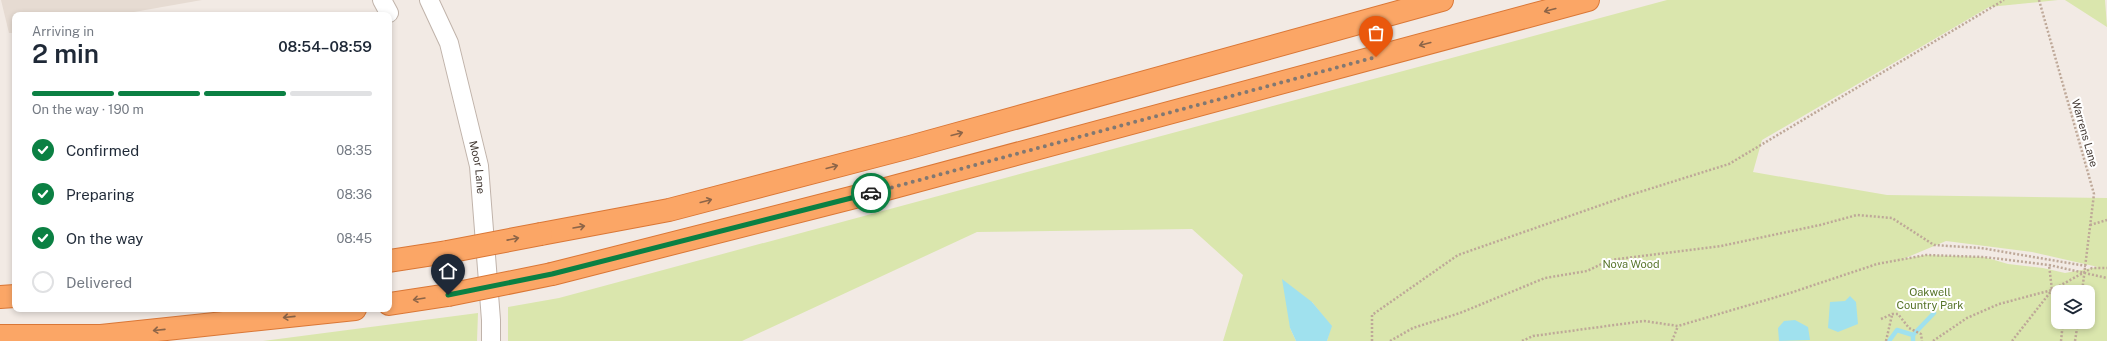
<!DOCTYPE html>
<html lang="en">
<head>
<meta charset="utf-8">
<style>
	body { margin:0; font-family:"Public Sans",sans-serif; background:#f6f6f7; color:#1f2937; height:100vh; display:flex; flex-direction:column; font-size:15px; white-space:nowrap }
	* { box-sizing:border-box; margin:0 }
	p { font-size:13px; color:#747a83 }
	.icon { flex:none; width:22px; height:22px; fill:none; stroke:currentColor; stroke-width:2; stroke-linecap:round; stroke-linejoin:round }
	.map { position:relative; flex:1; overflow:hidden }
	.drawer { position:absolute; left:12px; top:12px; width:380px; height:300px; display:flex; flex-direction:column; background:#fff; border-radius:8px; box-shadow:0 2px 6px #0003 }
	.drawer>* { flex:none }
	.buttons { position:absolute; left:2051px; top:285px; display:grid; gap:8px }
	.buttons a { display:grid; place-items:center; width:44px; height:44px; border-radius:8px; background:#fff; box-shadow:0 2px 6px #0003; font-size:20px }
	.pin { position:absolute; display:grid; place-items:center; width:34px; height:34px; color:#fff; margin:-41px -17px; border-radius:50% 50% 50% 0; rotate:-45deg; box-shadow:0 0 4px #0007 }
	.pin .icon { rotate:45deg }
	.courier { position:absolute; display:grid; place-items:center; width:40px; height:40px; margin:-20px; border:3px solid #0b8043; border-radius:50%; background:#fff; color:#222; box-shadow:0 1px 5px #0007 }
	.head em { font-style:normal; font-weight:600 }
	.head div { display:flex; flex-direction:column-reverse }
	.head { display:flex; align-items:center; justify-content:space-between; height:68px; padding:0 20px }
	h1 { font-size:26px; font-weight:600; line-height:30px }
	.bar { display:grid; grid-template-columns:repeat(4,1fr); gap:6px 4px; align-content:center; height:48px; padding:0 20px }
	.bar i { height:5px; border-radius:3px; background:#e0e1e3 }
	.bar .current { background:#0b8043 }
	.bar p { grid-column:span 4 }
	ol { padding:0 20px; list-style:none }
	li { display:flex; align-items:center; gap:12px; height:44px }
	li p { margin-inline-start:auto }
	li .icon { padding:4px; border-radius:50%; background:#0b8043; color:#fff; stroke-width:4 }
	li:last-child { color:#747a83 }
	li i { width:22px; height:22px; border:2px solid #e0e1e3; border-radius:50% }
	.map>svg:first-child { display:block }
	.residential { fill:#e6dbd2 }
	.green { fill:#dae6ad; fill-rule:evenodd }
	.water { fill:#a0e1ee }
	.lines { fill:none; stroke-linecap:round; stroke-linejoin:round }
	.stream { stroke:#a0e1ee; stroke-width:4.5 }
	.minor-casing { stroke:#c0b3aa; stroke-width:20 }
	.motorway-casing { stroke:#da7736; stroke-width:24 }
	.path { stroke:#bea898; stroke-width:2.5; stroke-dasharray:2 2; stroke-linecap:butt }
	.minor { stroke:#fff; stroke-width:18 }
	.motorway { stroke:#fba666; stroke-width:22 }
	.motorway-bridge-casing { stroke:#da7736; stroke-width:24; stroke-linecap:butt }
	.motorway-bridge { stroke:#fba666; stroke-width:22 }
	.oneway { stroke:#8d6548 }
	.done { stroke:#817872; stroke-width:4; stroke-dasharray:0 7.2 }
	.route { stroke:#0b8043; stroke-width:5 }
	.labels { text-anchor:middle; stroke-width:4; stroke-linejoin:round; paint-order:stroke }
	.street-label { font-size:11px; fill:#443a34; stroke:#fff }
	.park-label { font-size:11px; fill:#577429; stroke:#fff }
</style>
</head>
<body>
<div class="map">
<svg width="2107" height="341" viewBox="0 0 2107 341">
	<rect width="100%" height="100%" fill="#f2eae4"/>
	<path class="residential" d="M1,0H202L117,15H15V33H9Z"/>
	<path class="green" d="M1667,0H2058L1989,7L1762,140L1753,172L1887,195L2107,198V341H1327L1331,326L1312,302L1290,328L1296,341H1223L1243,275L1192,229L977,232L742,341H508V307L559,298ZM1946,241L2032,252L2098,267L2065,273L2043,268L2008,264L1984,257L1926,255L1903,259ZM2058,292H2088V322H2058Z
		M2065,0H2105L2107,27Z
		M478,313L477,341H263Z"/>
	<path class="water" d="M1282,279L1312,302L1332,326L1327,341H1296L1290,328Z
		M1850,296L1856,302L1858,324L1838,332L1828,328L1830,302L1845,301Z
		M1795,320L1808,327L1810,340L1779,341L1778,328L1784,321Z"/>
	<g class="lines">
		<path class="stream" d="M1889,341L1897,330L1913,335
			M1913,341V335L1934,313"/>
		<defs>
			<g id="minor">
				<path d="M382,0L389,13"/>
				<path id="s1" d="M429,0L449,43L479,166L491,320V341"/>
			</g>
			<path id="motorway" d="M541,234L669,210L910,147L1442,0
				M389,261L447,252
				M552,274L890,188L1588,0
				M0,297L15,296
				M389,304L448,295
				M0,336H101L355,309"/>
		</defs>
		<use href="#minor" class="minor-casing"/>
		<use href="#motorway" class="motorway-casing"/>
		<path class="path" d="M2039,0L2094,194L2082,292
			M2090,225L2107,220
			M2052,290L2092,268H2107
			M1881,319L1892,314H1898L1909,328L1921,334L1922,341
			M1372,341V315L1458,255L1627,196L1729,164L2004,0
			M1390,341L1413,328L1460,313L1545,278L1587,271L1610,260L1721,246L1820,225L1857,215L1892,218L1934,245L1981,248L2086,266
			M1522,341L1533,336L1644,321L1678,326L1790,293L1877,264L1926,255L1984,257L2049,265
			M1672,341L1678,326
			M1886,341L1892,315
			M1933,341L1967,318L1999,304L2052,290L2049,265L2107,278
			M2012,341L2052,290L2058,295
			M2061,341L2063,322
			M2075,341L2078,322"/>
		<use href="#minor" class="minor"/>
		<use href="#motorway" class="motorway"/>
		<defs>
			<path id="motorway-bridge" d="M447,252L541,234
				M448,295L552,274"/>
		</defs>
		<use href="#motorway-bridge" class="motorway-bridge-casing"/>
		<use href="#motorway-bridge" class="motorway-bridge"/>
	</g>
	<defs><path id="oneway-shaft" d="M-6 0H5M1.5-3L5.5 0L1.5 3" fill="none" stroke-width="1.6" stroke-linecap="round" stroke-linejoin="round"/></defs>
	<g class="oneway">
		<use href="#oneway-shaft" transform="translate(1550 10) rotate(165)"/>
		<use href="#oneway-shaft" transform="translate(1425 44) rotate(165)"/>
		<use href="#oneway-shaft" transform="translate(957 134) rotate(-15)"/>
		<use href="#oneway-shaft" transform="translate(832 167) rotate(-15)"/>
		<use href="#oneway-shaft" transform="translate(706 201) rotate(-15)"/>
		<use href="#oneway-shaft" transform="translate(579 227) rotate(-10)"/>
		<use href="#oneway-shaft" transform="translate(513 239) rotate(-11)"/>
		<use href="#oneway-shaft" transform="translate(419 299) rotate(171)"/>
		<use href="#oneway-shaft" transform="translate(289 317) rotate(174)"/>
		<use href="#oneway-shaft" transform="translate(159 330) rotate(174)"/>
	</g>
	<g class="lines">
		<path class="done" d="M871,193L1376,57"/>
		<path class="route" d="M448,295L552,274L871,193"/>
	</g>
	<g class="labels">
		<g class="street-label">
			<text transform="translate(2085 133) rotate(74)" y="4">Warrens Lane</text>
			<text dy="4" stroke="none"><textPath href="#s1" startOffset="175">Moor Lane</textPath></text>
		</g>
		<g class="park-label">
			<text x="1631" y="268">Nova Wood</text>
			<text x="1930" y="296">Oakwell<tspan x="1930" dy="13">Country Park</tspan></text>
		</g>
	</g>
</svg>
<div class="buttons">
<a><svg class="icon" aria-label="layers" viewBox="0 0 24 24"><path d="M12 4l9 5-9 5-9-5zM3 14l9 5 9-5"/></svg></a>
</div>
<div class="pin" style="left:1376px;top:57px;background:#ea580c"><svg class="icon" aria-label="bag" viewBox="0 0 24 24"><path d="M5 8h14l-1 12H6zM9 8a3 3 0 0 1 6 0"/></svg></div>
<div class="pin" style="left:448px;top:295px;background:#1f2937"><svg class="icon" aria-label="home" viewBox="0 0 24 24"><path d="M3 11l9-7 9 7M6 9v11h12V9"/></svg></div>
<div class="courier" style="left:871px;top:193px"><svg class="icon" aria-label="car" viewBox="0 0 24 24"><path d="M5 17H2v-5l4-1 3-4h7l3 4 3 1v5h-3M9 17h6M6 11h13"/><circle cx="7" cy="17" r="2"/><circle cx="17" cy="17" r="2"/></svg></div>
<section class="drawer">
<div class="head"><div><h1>2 min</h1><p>Arriving in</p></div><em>08:54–08:59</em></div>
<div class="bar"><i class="current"></i><i class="current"></i><i class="current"></i><i></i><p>On the way · 190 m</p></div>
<ol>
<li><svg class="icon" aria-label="check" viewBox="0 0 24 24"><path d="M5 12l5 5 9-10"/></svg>Confirmed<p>08:35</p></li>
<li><svg class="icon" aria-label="check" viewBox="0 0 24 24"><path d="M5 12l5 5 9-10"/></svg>Preparing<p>08:36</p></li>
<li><svg class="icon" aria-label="check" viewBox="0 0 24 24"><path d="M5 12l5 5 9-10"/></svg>On the way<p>08:45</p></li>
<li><i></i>Delivered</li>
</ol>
</section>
</div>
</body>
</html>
